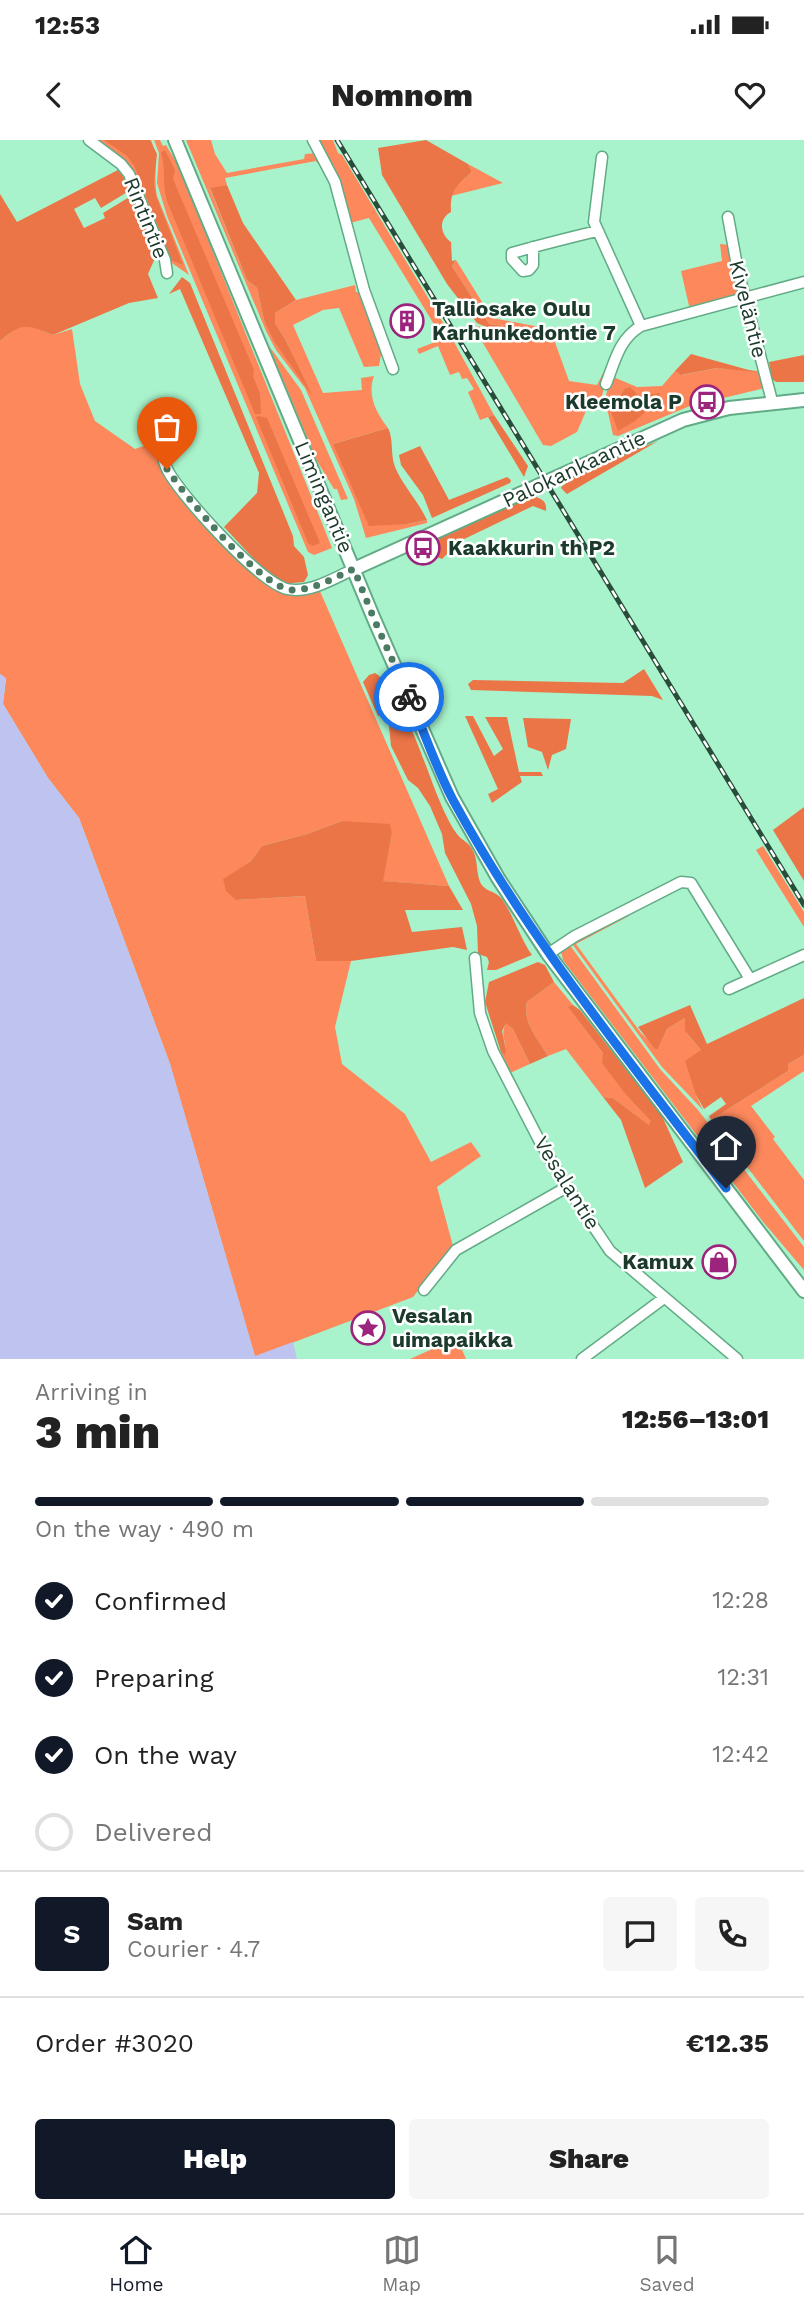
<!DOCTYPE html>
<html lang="en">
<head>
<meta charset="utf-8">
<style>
	body { margin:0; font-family:"Work Sans",sans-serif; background:#f6f6f6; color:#222; height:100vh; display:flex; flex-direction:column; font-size:26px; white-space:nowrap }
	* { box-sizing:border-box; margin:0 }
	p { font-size:23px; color:#767676 }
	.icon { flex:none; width:38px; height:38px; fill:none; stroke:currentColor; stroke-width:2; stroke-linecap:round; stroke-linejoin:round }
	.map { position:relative; height:1219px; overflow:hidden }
	.details { display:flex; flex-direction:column; background:#fff; flex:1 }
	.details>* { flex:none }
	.pin { position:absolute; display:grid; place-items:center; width:60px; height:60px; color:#fff; margin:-72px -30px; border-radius:50% 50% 50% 0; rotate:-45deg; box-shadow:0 0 7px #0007 }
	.pin .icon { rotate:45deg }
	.courier { position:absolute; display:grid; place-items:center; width:70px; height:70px; margin:-35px; border:5px solid #1a73e8; border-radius:50%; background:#fff; color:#222; box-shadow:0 2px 9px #0007 }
	.overview em { font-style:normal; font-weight:800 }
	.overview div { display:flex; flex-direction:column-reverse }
	.overview { display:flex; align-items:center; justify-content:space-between; height:119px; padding:0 35px }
	h1 { font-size:46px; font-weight:800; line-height:52px }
	.bar { display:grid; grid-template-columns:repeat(4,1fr); gap:10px 7px; align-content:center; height:84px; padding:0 35px }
	.bar i { height:9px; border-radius:5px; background:#e0e0e0 }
	.bar .active { background:#111827 }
	.bar p { grid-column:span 4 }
	.line { display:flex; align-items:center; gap:18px; padding:0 35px; border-top:2px solid #e0e0e0 }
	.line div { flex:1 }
	.round { display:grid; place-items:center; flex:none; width:74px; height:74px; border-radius:7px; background:#f6f6f6 }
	ol { padding:0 35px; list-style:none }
	li { display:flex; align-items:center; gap:21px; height:77px }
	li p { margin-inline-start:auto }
	li .icon { padding:7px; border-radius:50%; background:#111827; color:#fff; stroke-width:4 }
	li:last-child { color:#767676 }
	li i { width:38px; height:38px; border:4px solid #e0e0e0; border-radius:50% }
	.primary-button { display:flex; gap:14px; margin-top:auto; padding:14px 35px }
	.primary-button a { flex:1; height:80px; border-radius:7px; background:#111827; color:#fff; font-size:28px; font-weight:800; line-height:80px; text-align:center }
	.primary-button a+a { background:#f6f6f6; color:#222 }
	.status { display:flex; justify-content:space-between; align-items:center; height:49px; padding:0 35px; background:#fff; direction:ltr }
	.status svg { height:19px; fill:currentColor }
	header { display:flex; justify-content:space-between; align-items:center; height:91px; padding:0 35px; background:#fff; font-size:32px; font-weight:800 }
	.menu { display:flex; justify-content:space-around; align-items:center; height:98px; border-top:2px solid #e0e0e0; background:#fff; font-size:19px; color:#767676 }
	.menu a { display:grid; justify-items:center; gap:4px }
	.menu .active { color:#111827 }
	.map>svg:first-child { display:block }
	.green { fill:#fc885c }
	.forest { fill:#eb7547 }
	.water { fill:#bfc3f0 }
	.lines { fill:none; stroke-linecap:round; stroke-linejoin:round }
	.minor-casing { stroke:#62ab87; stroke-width:13 }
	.major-casing { stroke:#62ab87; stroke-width:16 }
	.minor { stroke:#fff; stroke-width:10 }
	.major { stroke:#fff; stroke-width:12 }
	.rail-casing { stroke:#294d3b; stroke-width:5 }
	.rail { stroke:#fff; stroke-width:2.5; stroke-dasharray:8; stroke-linecap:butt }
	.done { stroke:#4c7b63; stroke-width:7; stroke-dasharray:0 12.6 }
	.route { stroke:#1a73e8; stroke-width:9 }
	.labels { text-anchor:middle; stroke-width:5; stroke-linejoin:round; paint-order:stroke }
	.street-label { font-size:21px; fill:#1b3a2b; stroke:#fff }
	.poi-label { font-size:21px; font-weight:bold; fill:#1b3a2b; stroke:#fff; text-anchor:start }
</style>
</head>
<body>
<div class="status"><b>12:53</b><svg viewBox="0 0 49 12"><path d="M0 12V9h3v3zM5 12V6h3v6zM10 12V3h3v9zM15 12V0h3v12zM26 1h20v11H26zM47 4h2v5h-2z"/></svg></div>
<header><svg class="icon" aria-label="back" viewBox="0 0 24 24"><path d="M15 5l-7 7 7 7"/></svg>Nomnom<svg class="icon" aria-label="heart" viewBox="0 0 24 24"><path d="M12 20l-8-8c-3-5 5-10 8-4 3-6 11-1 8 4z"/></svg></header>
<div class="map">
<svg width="804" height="1219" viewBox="0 0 804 1219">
	<rect width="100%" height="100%" fill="#a8f3cc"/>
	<path class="green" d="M94,0H151C159,19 153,36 157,56L189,135L169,121L132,33Z
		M154,0H160L163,6L166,5L178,25L332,408L314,415L308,412L167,76L157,43L159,13Z
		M186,0H211L215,14L227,33L304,19L305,14L317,13L319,22L317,23L316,21L225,38L227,45L210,49L247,140L257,148L264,180L308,249L285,199L275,183V173L296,160L355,145L356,152H360L382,209L379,226L364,227L339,168L323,170L293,185L323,253L362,250L361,238L374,236C367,256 376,272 388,288L333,304L407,384L427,380V383L366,398L354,359L305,248L276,210L266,191Z
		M317,0H333L338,13L342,15L448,191L494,275L480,280L468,252L474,249L467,238L462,239L459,232L450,235L438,206L419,214L417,209L443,199L369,78L350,83Z
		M468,24L503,43L451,56L456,46L472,32Z
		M720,104L729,105L737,153L736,156L690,170L681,131L722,121Z
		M456,120L492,178L551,189L544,191L489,184L452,126Z
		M29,185L53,195L72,189L80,244L95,281L135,309L160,300L159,307L152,310L164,330L279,450L319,449L449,746L382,741L392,693L342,681L307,694L262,706L250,722L236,760L305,756L316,821H351L335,887L342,924L405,974L431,1022L471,1002L481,1016L437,1047L453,1106L413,1157L255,1217L170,924L79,678L48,638L3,564L6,539L0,534V201L18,187Z
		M473,186L552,194L569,241L597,245L603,233L607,235L602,256L586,271L577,292L551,306L543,305Z
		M269,206L301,250L348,359L341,360L337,349H334L317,321Z
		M717,228L760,231L765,248L690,266L618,296L613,295L605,259L611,236L637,247L662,246L675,231L682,235Z
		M763,706L804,772V787L756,710Z
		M624,774L629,776L576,804L641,893L658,909L667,889L685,878V891L701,910L696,955L703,970L662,927L573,805L572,801Z
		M569,804L660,929L698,970L804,1107V1130L764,1083L563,820L561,811Z
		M554,842L573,865L569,868L603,913L627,956L652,981L650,986L613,958L603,957L566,909L548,916C538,899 522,882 527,862Z
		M506,882L513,889L530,924L510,933L501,912L505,914C508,901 499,898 506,882Z
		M804,915V931L751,966L775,997L773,999L804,1040V1101L711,980L788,931V924Z
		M457,1198L466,1219H410Z"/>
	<path class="forest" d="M104,0H150L157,14L154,43L156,56L183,125L171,120L134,25L126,15Z
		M426,0L468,24L472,32C456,46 450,50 451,72C438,79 440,94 451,102L452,121L456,120L452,126L489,184L544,191L551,189L552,194L486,187L477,183L447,144L382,35L378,8Z
		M165,10L175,30L173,39L254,230L253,236L260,254L261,274H255L167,61C162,44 166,28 161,13Z
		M118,30L124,38L129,51L101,68L95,58L74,69L84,88L105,78L103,73L131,56L156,116L148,134L158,158L129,163L53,195C26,184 23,182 0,201V54L17,82Z
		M227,45L243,83L296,160L275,173V183L285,199L313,257L274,201L264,180L257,148L247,140L210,48Z
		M182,137L190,143L293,396L294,406L304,417L308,435L304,442L283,444L269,435L224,387L257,353L259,333L180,149L169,154Z
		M691,214L756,232L717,228L681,235L675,231Z
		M804,215V242H776L772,239L769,222Z
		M630,247L639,256L660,253L658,261L635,281L618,291L610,269L625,249Z
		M494,275L528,326L524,337L488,277Z
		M259,276L267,278L320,403L312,406L308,403L256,277Z
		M388,288C394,300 390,314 395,327C403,346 418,361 427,380L407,384L369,386L333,304Z
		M658,301L567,354L561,348L562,346L585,331Z
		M420,306L449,360L507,337L511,340L510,343L432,378L423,355L401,325L399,315Z
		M532,355C541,359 547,360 546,371L533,366L460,401L442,419L429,414L441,396Z
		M644,529L663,560L652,556L471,550L468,544L473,540L623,543Z
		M375,533C405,551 429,642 446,675C449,681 452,688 457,694C463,702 469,701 474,713C478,722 476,734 481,744C486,752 496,751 502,759C514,776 520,798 532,815L496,830H487L489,822L487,817L478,814L477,786L471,764L445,713L442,694L430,666L418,648L408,640L391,606L388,577L384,574L378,576L363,542L369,535Z
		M465,576H473L494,616L503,609L485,577H507L519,632H541L543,636H520L522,642L492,663L488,654L498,649Z
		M523,578L571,579L566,609L552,615L548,630L542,612L528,607Z
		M804,667V741L773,690Z
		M342,681L390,684L392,693L383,741L449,746L463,770H405L412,792L462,787L467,810L453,807L351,821H316L305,756L236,760L226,751L223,739L250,722L262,706L307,694Z
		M538,822L545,825L554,842L527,862C522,882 538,899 548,916L530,924L513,889L506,883L502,891L506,910L505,915L501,912L485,862L489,842Z
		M804,858V915L788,924V931L711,980L709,976L726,964L721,957L704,969L696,955L685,921L701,910L685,891V878L667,889L658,909H655L638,887L690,865L707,904Z
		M573,865L580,870L662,976L683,1022L645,1048L621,980L603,957L613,958L649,985L651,981L627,956L602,923L603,913L568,867Z"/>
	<path class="water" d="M0,534L6,538L3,564L48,638L79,678L170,924L255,1216L293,1202L297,1219H0Z"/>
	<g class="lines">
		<defs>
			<path id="minor" d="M89,0L121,24L129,34L165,120L167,133
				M313,0L335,42L364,150L393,229
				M602,17L594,82L641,186
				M728,77L738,131L772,261
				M533,107V125L529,130L523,131L512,119V113C540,105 568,98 597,91
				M606,244C615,221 619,199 641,186L804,142
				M163,299C162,311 162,320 168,331C182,357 259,442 287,449C309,454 335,438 354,429
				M548,814L575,796L681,742L691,743L750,839
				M475,818L480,873L493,911L539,1000L567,1047L610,1111L737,1219
				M729,849L804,815
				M424,1150L456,1110L567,1047
				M582,1219L664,1158"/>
			<path id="major" d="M175,0L374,479L452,657L498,738L548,814L804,1151
				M354,429L683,280L729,268L804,260"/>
		</defs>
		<use href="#minor" class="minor-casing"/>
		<use href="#major" class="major-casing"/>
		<use href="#minor" class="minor"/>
		<use href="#major" class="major"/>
		<defs>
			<path id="rail" d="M337,0L804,765"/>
		</defs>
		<use href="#rail" class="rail-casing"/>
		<use href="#rail" class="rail"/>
	</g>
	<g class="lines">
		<path class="done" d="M167,329C185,356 261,449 293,450C314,450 335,437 354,429L374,479L409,557"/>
		<path class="route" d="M409,557C424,591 436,628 453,660C529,800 631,922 726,1048"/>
	</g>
	<defs>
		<symbol id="building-ring" viewBox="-11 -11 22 22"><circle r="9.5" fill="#fff" stroke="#9d247d" stroke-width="1.5"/><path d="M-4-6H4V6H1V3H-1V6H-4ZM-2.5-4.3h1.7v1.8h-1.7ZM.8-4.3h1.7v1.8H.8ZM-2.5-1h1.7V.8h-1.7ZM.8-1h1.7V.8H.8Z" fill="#9d247d"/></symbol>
		<symbol id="bus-ring" viewBox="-11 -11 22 22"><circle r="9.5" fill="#fff" stroke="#9d247d" stroke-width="1.5"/><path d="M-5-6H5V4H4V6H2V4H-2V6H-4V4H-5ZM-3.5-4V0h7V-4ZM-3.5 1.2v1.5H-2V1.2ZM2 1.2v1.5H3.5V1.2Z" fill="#9d247d"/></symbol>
		<symbol id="shop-ring" viewBox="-11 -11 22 22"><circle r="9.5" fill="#fff" stroke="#9d247d" stroke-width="1.5"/><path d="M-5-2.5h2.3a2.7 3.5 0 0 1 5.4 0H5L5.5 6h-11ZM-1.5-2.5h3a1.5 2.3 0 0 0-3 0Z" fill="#9d247d"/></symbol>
		<symbol id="sight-ring" viewBox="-11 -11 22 22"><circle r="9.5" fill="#fff" stroke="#9d247d" stroke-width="1.5"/><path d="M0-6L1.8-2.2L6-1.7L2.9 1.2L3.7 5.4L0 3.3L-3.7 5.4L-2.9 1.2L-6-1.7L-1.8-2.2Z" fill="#9d247d"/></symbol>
	</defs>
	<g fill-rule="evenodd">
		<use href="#building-ring" x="388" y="162" width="38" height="38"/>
		<use href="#bus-ring" x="688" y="243" width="38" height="38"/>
		<use href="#bus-ring" x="404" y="389" width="38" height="38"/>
		<use href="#shop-ring" x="700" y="1103" width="38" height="38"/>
		<use href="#sight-ring" x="349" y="1169" width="38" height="38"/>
	</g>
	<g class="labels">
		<g class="street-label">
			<text transform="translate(146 78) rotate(68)" y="7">Rintintie</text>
			<text transform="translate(748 169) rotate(76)" y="7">Kiveläntie</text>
			<text transform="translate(574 329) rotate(-25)" y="7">Palokankaantie</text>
			<text transform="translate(324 357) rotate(67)" y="7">Limingantie</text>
			<text transform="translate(567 1043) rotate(58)" y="7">Vesalantie</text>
		</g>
		<g class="poi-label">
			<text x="432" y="176">Talliosake Oulu<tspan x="432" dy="24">Karhunkedontie 7</tspan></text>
			<text x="682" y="269" text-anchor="end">Kleemola P</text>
			<text x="448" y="415">Kaakkurin th P2</text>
			<text x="694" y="1129" text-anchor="end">Kamux</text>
			<text x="392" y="1183">Vesalan<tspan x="392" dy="24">uimapaikka</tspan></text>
		</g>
	</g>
</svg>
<div class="pin" style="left:167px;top:329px;background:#ea580c"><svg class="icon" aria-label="bag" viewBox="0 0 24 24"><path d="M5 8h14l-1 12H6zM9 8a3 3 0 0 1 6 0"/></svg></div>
<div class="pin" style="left:726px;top:1048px;background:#1f2937"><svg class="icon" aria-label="home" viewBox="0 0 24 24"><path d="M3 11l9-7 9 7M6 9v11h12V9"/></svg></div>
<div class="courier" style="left:409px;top:557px"><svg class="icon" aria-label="bike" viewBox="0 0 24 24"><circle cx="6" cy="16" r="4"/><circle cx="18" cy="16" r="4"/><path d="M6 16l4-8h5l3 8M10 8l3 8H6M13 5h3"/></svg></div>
</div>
<section class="details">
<div class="overview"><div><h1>3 min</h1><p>Arriving in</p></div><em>12:56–13:01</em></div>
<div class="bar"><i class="active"></i><i class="active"></i><i class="active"></i><i></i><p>On the way · 490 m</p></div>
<ol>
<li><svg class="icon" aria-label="check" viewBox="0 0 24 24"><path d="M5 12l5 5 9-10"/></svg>Confirmed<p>12:28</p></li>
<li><svg class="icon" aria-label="check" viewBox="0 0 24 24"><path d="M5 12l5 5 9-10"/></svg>Preparing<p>12:31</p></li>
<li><svg class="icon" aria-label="check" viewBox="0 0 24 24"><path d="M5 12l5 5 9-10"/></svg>On the way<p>12:42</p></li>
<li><i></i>Delivered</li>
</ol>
<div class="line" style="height:126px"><b class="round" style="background:#111827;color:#fff">S</b><div><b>Sam</b><p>Courier · 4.7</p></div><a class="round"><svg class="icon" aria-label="chat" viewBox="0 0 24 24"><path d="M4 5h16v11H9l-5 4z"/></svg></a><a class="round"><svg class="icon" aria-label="phone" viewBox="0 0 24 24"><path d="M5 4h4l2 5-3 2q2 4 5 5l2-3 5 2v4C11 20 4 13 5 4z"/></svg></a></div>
<div class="line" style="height:91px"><div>Order #3020</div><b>€12.35</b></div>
<div class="primary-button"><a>Help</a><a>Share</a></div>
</section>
<nav class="menu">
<a class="active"><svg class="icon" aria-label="home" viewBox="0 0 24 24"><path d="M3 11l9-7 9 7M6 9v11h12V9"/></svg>Home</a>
<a><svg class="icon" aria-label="map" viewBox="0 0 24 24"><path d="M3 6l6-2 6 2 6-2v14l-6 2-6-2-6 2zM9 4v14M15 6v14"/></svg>Map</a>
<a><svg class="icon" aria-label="saved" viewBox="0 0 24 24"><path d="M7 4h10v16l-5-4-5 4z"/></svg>Saved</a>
</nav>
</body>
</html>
